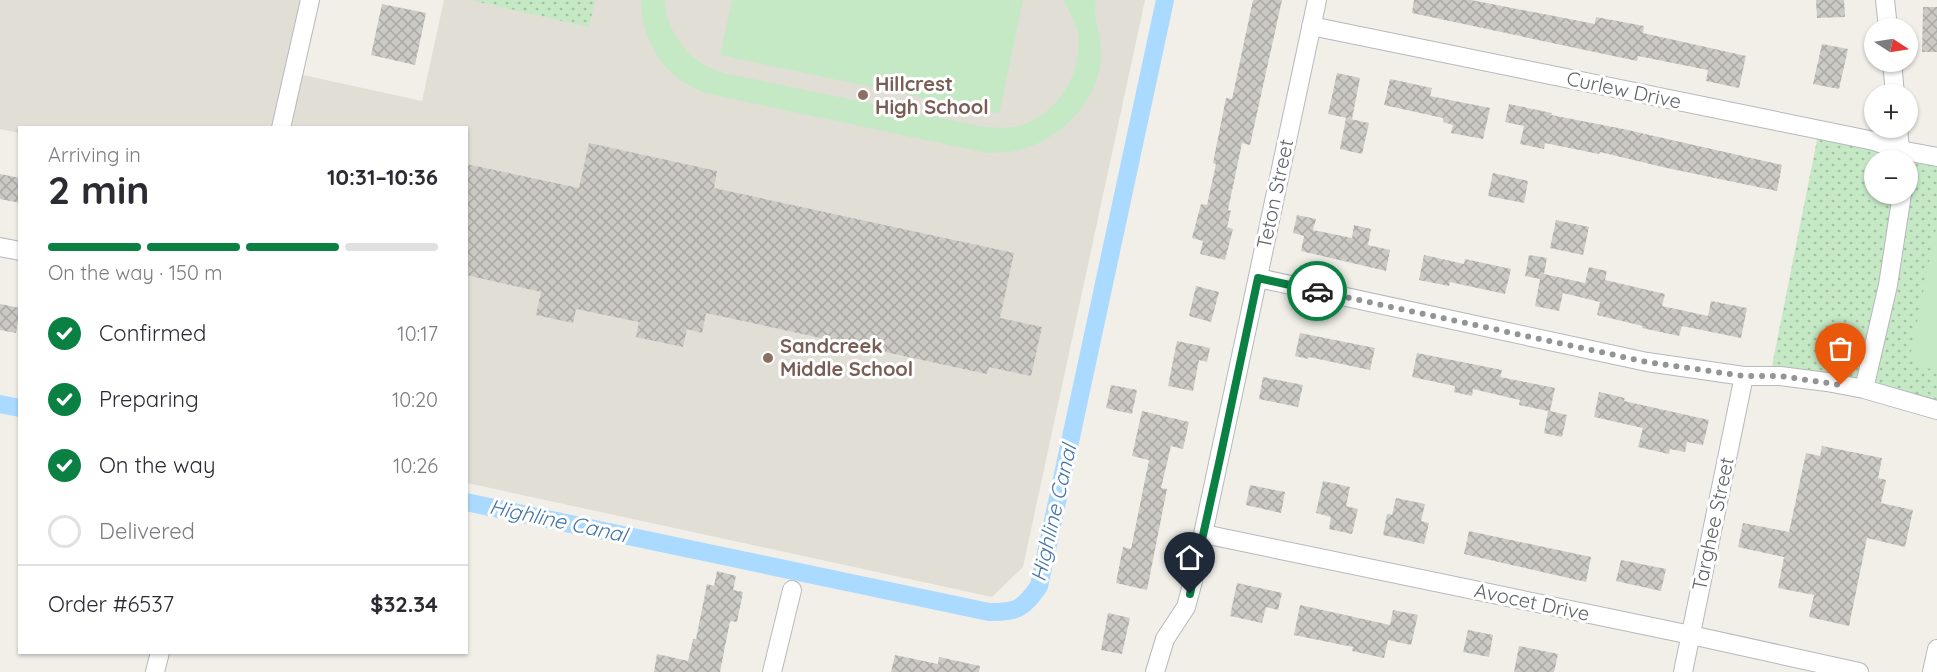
<!DOCTYPE html>
<html lang="en">
<head>
<meta charset="utf-8">
<style>
	body { margin:0; font-family:Quicksand,sans-serif; background:#f7f7f7; color:#2b2b33; height:100vh; display:flex; flex-direction:column; font-size:22px; white-space:nowrap }
	* { box-sizing:border-box; margin:0 }
	p { font-size:20px; color:#7c7c81 }
	.icon { flex:none; width:33px; height:33px; fill:none; stroke:currentColor; stroke-width:2; stroke-linecap:round; stroke-linejoin:round }
	.map { position:relative; flex:1; overflow:hidden }
	.sheet { position:absolute; left:18px; top:126px; width:450px; height:528px; display:flex; flex-direction:column; background:#fff; border-radius:0px; box-shadow:0 2px 4px #0004 }
	.sheet>* { flex:none }
	.needle { width:39px; rotate:102deg }
	.controls { position:absolute; left:1864px; top:18px; display:grid; gap:12px }
	.controls a { display:grid; place-items:center; width:54px; height:54px; border-radius:50%; background:#fff; box-shadow:0 2px 4px #0004; font-size:30px }
	.pin { position:absolute; display:grid; place-items:center; width:51px; height:51px; color:#fff; margin:-62px -26px; border-radius:50% 50% 50% 0; rotate:-45deg; box-shadow:0 0 6px #0007 }
	.pin .icon { rotate:45deg }
	.courier { position:absolute; display:grid; place-items:center; width:60px; height:60px; margin:-30px; border:4px solid #0b8043; border-radius:50%; background:#fff; color:#222; box-shadow:0 2px 8px #0007 }
	.summary em { font-style:normal; font-weight:700 }
	.summary div { display:flex; flex-direction:column-reverse }
	.summary { display:flex; align-items:center; justify-content:space-between; height:102px; padding:0 30px }
	h1 { font-size:39px; font-weight:700; line-height:45px }
	.bar { display:grid; grid-template-columns:repeat(4,1fr); gap:9px 6px; align-content:center; height:72px; padding:0 30px }
	.bar i { height:8px; border-radius:4px; background:#e1e1e2 }
	.bar .active { background:#0b8043 }
	.bar p { grid-column:span 4 }
	.line { display:flex; align-items:center; gap:15px; padding:0 30px; border-top:2px solid #e1e1e2 }
	.line div { flex:1 }
	ol { padding:0 30px; list-style:none }
	li { display:flex; align-items:center; gap:18px; height:66px }
	li p { margin-inline-start:auto }
	li .icon { padding:6px; border-radius:50%; background:#0b8043; color:#fff; stroke-width:4 }
	li:last-child { color:#7c7c81 }
	li i { width:33px; height:33px; border:3px solid #e1e1e2; border-radius:50% }
	.map>svg:first-child { display:block }
	.education { fill:#e1ded6 }
	.park { fill:url(#park-dots); fill-rule:evenodd }
	.garden { fill:#c5e8c5 }
	.lines { fill:none; stroke-linecap:round; stroke-linejoin:round }
	.canal { stroke:#aadaff; stroke-width:18 }
	.building { fill:url(#building-cross-hatch) }
	.minor-casing { stroke:#b5b8bc; stroke-width:20 }
	.minor { stroke:#fff; stroke-width:18 }
	.done { stroke:#929495; stroke-width:6; stroke-dasharray:0 10.8 }
	.route { stroke:#0b8043; stroke-width:8 }
	.education-dot { fill:#8d6e63; stroke:#fff; stroke-width:2 }
	.labels { text-anchor:middle; stroke-width:6; stroke-linejoin:round; paint-order:stroke }
	.education-label { font-size:20px; font-weight:bold; fill:#785e54; stroke:#fff; text-anchor:start }
	.street-label { font-size:20px; fill:#5f6368; stroke:#fff }
	.water-label { font-size:21px; font-style:italic; fill:#4174aa; stroke:#fff }
</style>
</head>
<body>
<div class="map">
<svg width="1937" height="672" viewBox="0 0 1937 672">
	<defs>
		<pattern id="park-dots" width="8" height="8" patternUnits="userSpaceOnUse" patternTransform="scale(1.5)"><rect width="8" height="8" fill="#c5e8c5"/><path d="M2 2h.1M6 6h.1" fill="none" stroke="#a3c0a4" stroke-width="1.8" stroke-linecap="round"/></pattern>
		<pattern id="building-cross-hatch" width="8" height="8" patternUnits="userSpaceOnUse" patternTransform="scale(1.5)"><rect width="8" height="8" fill="#cccac5"/><path d="M0 0l8 8M0 8l8-8" fill="none" stroke="#a9a8a4"/></pattern>
	</defs>
	<rect width="100%" height="100%" fill="#f1efe8"/>
	<path class="education" d="M0,0H310L294,73L422,101L444,0H1145L1023,567L992,597L467,483L466,128H20L19,133L0,129Z"/>
	<path class="park" d="M470,0H595L589,27Z
		M1819,130L1937,157V410L1770,376ZM1875,160H1908V194H1875Z"/>
	<path class="garden" d="M641,0H665C665,25 684,55 707,66C712,69 719,71 724,73L984,127C998,128 1012,129 1025,124C1062,110 1085,67 1077,29C1074,19 1068,9 1063,0H1096C1092,17 1102,37 1101,55C1100,101 1059,142 1015,151C1006,153 996,152 987,153L705,93C697,89 687,85 680,80C655,61 641,31 641,0Z
		M732,0H1023L999,114L720,55Z
		M1937,223V370L1915,366L1910,357Z"/>
	<g class="lines">
		<path class="canal" d="M0,404L20,408
			M466,502L989,612C1018,612 1023,609 1039,586L1165,0"/>
	</g>
	<path class="building" d="M1253,0H1282L1250,145L1242,143L1228,210L1231,211L1227,227L1233,229L1225,260L1200,254L1203,241L1192,238L1201,204L1207,205L1216,164L1213,163L1226,98L1232,99Z
		M1414,0H1471L1595,24L1596,17L1644,26L1643,33L1746,56L1739,88L1706,81L1708,70L1638,56L1637,61L1412,13Z
		M1816,0H1844L1845,17L1817,18Z
		M382,4L426,13L415,65L371,55Z
		M1923,7H1937V52H1922Z
		M1822,44L1848,49L1839,89L1813,84Z
		M1337,73L1360,78L1352,119L1328,114Z
		M1390,79L1432,88L1430,96L1490,108L1483,139L1451,133L1453,125L1443,122V118L1384,105Z
		M1509,104L1552,113L1551,115L1623,129L1782,165L1777,191L1667,168L1600,152L1599,154L1545,143L1544,149L1520,144L1524,126L1505,122Z
		M1346,118L1369,123L1362,154L1340,149Z
		M589,143L717,171L714,188L1014,253L1000,318L1042,327L1031,376L989,367L987,374L706,313L702,333L687,329L683,347L636,337L639,322L576,309L573,323L536,315L541,292L466,275V164L579,188Z
		M1493,173L1528,181L1524,203L1488,196Z
		M0,174L20,178V203L0,199Z
		M1297,215L1316,219L1313,230L1352,238L1354,225L1371,229L1368,245L1390,250L1386,271L1301,251L1304,236L1293,233Z
		M1556,220L1589,227L1583,255L1550,248Z
		M1424,255L1464,264L1465,259L1511,269L1505,294L1450,282L1449,286L1419,280Z
		M1529,255L1547,258L1544,274L1585,283L1589,267L1607,271L1605,280L1665,294L1662,306L1708,316L1711,301L1747,308L1741,338L1682,326L1679,336L1642,328L1643,326L1597,315L1600,302L1563,293L1559,311L1535,306L1540,279L1525,276Z
		M1196,286L1219,292L1211,322L1189,316Z
		M0,304L20,308L16,333L0,330Z
		M1300,333L1375,348L1370,370L1309,357L1308,359L1295,356Z
		M1177,341L1210,348L1207,362L1199,360L1193,391L1168,386Z
		M1417,353L1502,370L1500,377L1555,388L1550,411L1567,415L1562,437L1544,433L1548,411L1519,405L1520,400L1473,389L1472,396L1454,392L1455,386L1412,377Z
		M1263,377L1303,385L1298,407L1259,399Z
		M1111,385L1137,390L1132,414L1106,408Z
		M1599,392L1625,398L1624,401L1709,420L1703,445L1687,442L1685,452L1670,449L1669,454L1638,447L1643,428L1594,417Z
		M1142,411L1189,422L1183,449L1171,446L1161,488L1167,489L1147,590L1116,583L1123,547L1131,549L1149,460L1132,456Z
		M1822,446L1882,458L1878,478L1886,480L1881,503L1913,510L1905,547L1867,538L1849,626L1809,617L1814,595L1778,588L1784,557L1738,547L1743,523L1789,532L1806,453L1820,456Z
		M1323,481L1350,487L1346,506L1358,509L1352,534L1329,529L1331,517L1316,513Z
		M1250,485L1285,492L1281,513L1246,505Z
		M1396,498L1425,504L1421,521L1429,523L1424,544L1383,535L1387,514L1392,515Z
		M1469,531L1591,557L1586,582L1464,554Z
		M1621,560L1666,569L1661,591L1616,581Z
		M717,571L736,576L733,590L743,592L737,622L730,621L720,672H654L657,654L688,661L693,639H696L707,584L714,586Z
		M1237,583L1282,593L1278,610L1266,607L1262,623L1230,616Z
		M1300,605L1390,625L1393,610L1418,615L1411,645L1388,640L1384,658L1352,651L1353,647L1294,635Z
		M1108,613L1130,618L1122,654L1101,650Z
		M1468,630L1493,635L1489,657L1463,652Z
		M1519,646L1558,654L1554,672H1514Z
		M895,655L938,664L939,657L980,666L979,672H891Z"/>
	<g class="lines">
		<defs>
			<path id="minor" d="M1885,0L1888,28
				M1311,26L1874,141L1900,150L1937,157
				M1892,62L1895,94
				M281,128L310,0
				M1898,128L1901,159
				M0,247L20,251
				M1258,278L1647,362L1744,376H1780L1827,382L1864,389L1937,410
				M1864,389L1888,285L1902,194
				M1204,534L1691,635L1859,672
				M155,672L160,652
				M772,672L792,590
				M1155,672L1165,639L1186,607L1193,581L1317,0
				M1683,672L1744,376
				M1932,672L1937,649"/>
		</defs>
		<use href="#minor" class="minor-casing"/>
		<use href="#minor" class="minor"/>
	</g>
	<g class="lines">
		<path class="done" d="M1317,291L1647,362L1744,376H1780L1841,385"/>
		<path class="route" d="M1190,594L1219,463L1258,278L1317,291"/>
	</g>
	<g class="education-dot">
		<circle cx="863" cy="95" r="6"/>
		<circle cx="768" cy="358" r="6"/>
	</g>
	<g class="labels">
		<g class="education-label">
			<text x="875" y="91">Hillcrest<tspan x="875" dy="23">High School</tspan></text>
			<text x="780" y="353">Sandcreek<tspan x="780" dy="23">Middle School</tspan></text>
		</g>
		<g class="street-label">
			<text transform="translate(1624 90) rotate(12)" y="7">Curlew Drive</text>
			<text transform="translate(1275 194) rotate(-78)" y="7">Teton Street</text>
			<text transform="translate(1713 524) rotate(-78)" y="7">Targhee Street</text>
			<text transform="translate(1532 602) rotate(12)" y="7">Avocet Drive</text>
		</g>
		<g class="water-label">
			<text transform="translate(1054 513) rotate(-77)" y="7">Highline Canal</text>
			<text transform="translate(558 521) rotate(12)" y="7">Highline Canal</text>
		</g>
	</g>
</svg>
<div class="controls">
<a><svg class="needle" viewBox="-14 -14 28 28"><path d="M0-13l5 13h-10z" fill="#e53935"/><path d="M0 13l5-13h-10z" fill="#7c7c81"/></svg></a>
<a>+</a>
<a>−</a>
</div>
<div class="pin" style="left:1841px;top:385px;background:#ea580c"><svg class="icon" aria-label="bag" viewBox="0 0 24 24"><path d="M5 8h14l-1 12H6zM9 8a3 3 0 0 1 6 0"/></svg></div>
<div class="pin" style="left:1190px;top:594px;background:#1f2937"><svg class="icon" aria-label="home" viewBox="0 0 24 24"><path d="M3 11l9-7 9 7M6 9v11h12V9"/></svg></div>
<div class="courier" style="left:1317px;top:291px"><svg class="icon" aria-label="car" viewBox="0 0 24 24"><path d="M5 17H2v-5l4-1 3-4h7l3 4 3 1v5h-3M9 17h6M6 11h13"/><circle cx="7" cy="17" r="2"/><circle cx="17" cy="17" r="2"/></svg></div>
<section class="sheet">
<div class="summary"><div><h1>2 min</h1><p>Arriving in</p></div><em>10:31–10:36</em></div>
<div class="bar"><i class="active"></i><i class="active"></i><i class="active"></i><i></i><p>On the way · 150 m</p></div>
<ol>
<li><svg class="icon" aria-label="check" viewBox="0 0 24 24"><path d="M5 12l5 5 9-10"/></svg>Confirmed<p>10:17</p></li>
<li><svg class="icon" aria-label="check" viewBox="0 0 24 24"><path d="M5 12l5 5 9-10"/></svg>Preparing<p>10:20</p></li>
<li><svg class="icon" aria-label="check" viewBox="0 0 24 24"><path d="M5 12l5 5 9-10"/></svg>On the way<p>10:26</p></li>
<li><i></i>Delivered</li>
</ol>
<div class="line" style="height:78px"><div>Order #6537</div><b>$32.34</b></div>
</section>
</div>
</body>
</html>
